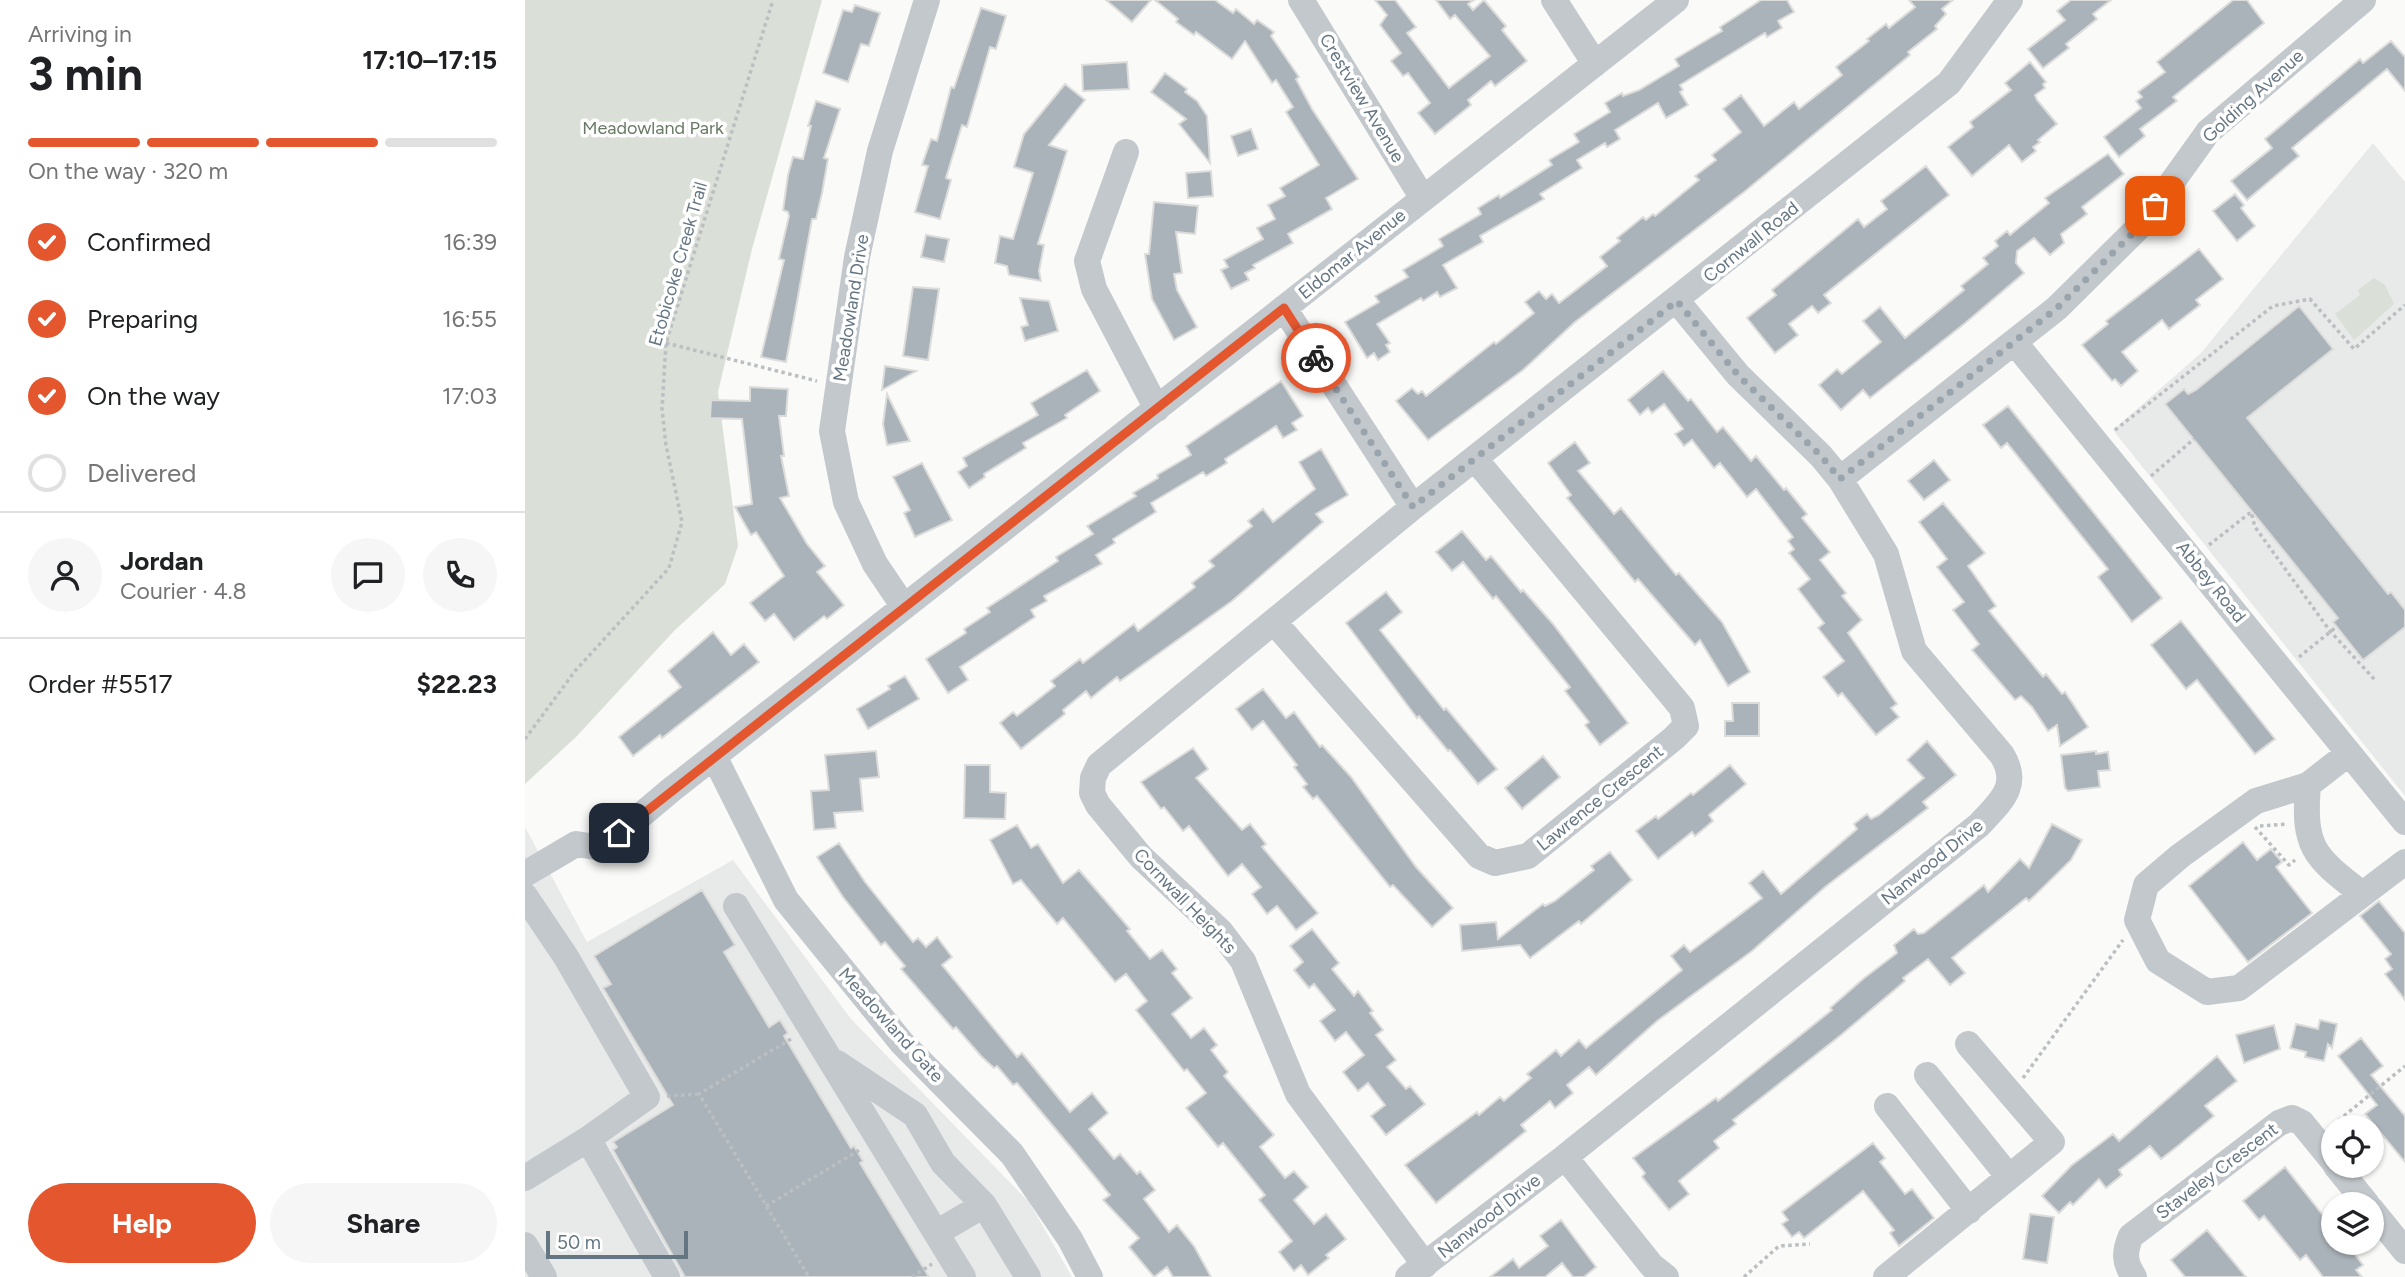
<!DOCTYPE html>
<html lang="en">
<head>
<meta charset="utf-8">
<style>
	body { margin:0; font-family:Figtree,sans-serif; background:#f6f6f6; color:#202124; height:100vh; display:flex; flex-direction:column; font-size:26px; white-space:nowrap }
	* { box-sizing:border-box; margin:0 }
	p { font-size:23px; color:#757577 }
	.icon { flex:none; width:38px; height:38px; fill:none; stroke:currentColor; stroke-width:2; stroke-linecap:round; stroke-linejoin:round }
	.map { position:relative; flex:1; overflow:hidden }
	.details { display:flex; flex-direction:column; background:#fff; width:525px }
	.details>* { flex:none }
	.controls { position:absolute; left:1796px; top:1115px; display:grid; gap:14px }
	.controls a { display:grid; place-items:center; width:63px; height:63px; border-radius:50%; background:#fff; box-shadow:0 2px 5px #0004; font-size:35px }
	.scale { position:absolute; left:21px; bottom:18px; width:142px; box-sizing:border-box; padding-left:7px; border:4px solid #657683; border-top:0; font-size:19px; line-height:24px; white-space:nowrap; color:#657683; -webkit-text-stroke:5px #fff; paint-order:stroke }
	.pin { position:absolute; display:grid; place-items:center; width:60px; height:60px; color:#fff; margin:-30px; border-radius:14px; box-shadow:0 4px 10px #0006 }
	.courier { position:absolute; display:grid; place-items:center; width:70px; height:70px; margin:-35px; border:5px solid #e4572e; border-radius:50%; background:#fff; color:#222; box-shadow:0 2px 9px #0007 }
	.head em { font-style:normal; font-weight:700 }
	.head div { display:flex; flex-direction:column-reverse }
	.head { display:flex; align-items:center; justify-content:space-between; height:119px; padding:0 28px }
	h1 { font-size:46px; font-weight:700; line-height:52px }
	.bar { display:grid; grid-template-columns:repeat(4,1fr); gap:10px 7px; align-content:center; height:84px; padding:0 28px }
	.bar i { height:9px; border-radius:5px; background:#e0e0e0 }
	.bar .on { background:#e4572e }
	.bar p { grid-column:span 4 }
	.line { display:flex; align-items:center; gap:18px; padding:0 28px; border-top:2px solid #e0e0e0 }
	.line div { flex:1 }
	.round { display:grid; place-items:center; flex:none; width:74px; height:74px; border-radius:37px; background:#f6f6f6 }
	ol { padding:0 28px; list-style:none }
	li { display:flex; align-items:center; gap:21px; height:77px }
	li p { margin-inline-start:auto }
	li .icon { padding:7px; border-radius:50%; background:#e4572e; color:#fff; stroke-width:4 }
	li:last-child { color:#757577 }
	li i { width:38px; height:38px; border:4px solid #e0e0e0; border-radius:50% }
	.primary-button { display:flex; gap:14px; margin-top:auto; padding:14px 28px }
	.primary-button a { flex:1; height:80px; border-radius:42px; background:#e4572e; color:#fff; font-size:28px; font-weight:700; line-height:80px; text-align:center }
	.primary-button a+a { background:#f6f6f6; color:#202124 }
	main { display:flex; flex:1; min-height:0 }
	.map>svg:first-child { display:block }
	.built { fill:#e8e9e9 }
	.green { fill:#dadfd7 }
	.building { fill:#aab3b9; stroke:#dcdcda; stroke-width:2 }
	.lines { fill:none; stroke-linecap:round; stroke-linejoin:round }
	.path { stroke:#bbbfc2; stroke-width:3.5; stroke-dasharray:3.5 3.5; stroke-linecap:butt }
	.minor { stroke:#c3c8cc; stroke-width:26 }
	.done { stroke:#99a4ac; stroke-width:7; stroke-dasharray:0 12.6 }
	.route { stroke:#e4572e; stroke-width:9 }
	.labels { text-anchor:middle; stroke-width:7; stroke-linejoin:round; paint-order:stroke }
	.street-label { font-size:18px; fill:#657683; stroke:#fff }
	.park-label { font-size:18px; fill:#687a64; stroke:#fff }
</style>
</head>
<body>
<main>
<section class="details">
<div class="head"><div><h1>3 min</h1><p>Arriving in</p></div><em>17:10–17:15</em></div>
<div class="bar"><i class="on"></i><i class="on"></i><i class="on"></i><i></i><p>On the way · 320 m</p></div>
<ol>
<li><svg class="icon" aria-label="check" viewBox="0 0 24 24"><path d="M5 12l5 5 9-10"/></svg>Confirmed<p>16:39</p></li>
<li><svg class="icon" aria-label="check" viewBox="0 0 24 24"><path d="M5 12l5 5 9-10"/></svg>Preparing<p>16:55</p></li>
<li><svg class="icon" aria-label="check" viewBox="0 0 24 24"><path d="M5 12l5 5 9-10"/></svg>On the way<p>17:03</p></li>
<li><i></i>Delivered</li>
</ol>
<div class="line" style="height:126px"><a class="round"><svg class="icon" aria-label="person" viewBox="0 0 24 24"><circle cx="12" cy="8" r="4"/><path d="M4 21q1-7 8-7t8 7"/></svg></a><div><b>Jordan</b><p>Courier · 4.8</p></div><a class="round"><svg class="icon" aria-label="chat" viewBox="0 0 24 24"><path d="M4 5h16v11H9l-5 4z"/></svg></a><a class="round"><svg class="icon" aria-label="phone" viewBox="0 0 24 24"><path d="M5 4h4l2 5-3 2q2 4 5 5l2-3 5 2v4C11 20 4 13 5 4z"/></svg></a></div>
<div class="line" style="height:91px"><div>Order #5517</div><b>$22.23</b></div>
<div class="primary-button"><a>Help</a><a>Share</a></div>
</section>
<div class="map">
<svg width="1880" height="1277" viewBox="0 0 1880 1277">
	<rect width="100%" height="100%" fill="#fafaf8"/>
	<path class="built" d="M1848,143L1880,182V796L1588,430L1676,353Z
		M0,827L62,942L208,860L326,1019L504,1202L547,1277H0Z"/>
	<path class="green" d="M0,0H297L227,249L193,392L213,546L200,584L149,631L51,737L0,784Z
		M1849,278L1860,285L1869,304L1829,340L1810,314L1835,295L1833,290Z"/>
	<path class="building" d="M581,0H626L607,22Z
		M630,0H690L708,13L711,9L729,24L732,20L749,32L746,36L774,77L771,79L787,109L833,179L801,198L807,209L763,234L768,243L728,265L730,268L720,273L724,280L706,289L696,270L703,267L699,260L738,239L732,228L750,219L743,205L760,196L755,188L794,165L761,112L768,107L751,80L747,83L720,41L707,59L671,32L669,35L651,22L653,19Z
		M850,0H870L891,27L882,33L924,88L965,56L930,15L925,19L911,0H949L943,4L948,10L959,0L981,26L977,30L1002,61L970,86L966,81L943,100L946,105L910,134L893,113L905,103L883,73L878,76L866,61L876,53L855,25L862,15Z
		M1236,0H1262L1269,12L1253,21L1257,28L1242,37L1240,33L1155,85L1158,90L1155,92L1163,105L1141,118L1133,103L1090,130L1095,139L1082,147L1080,143L1052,160L1057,168L1015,194L1019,199L955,236L958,242L918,265L932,288L915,297L912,292L898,301L896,298L852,324L865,343L861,345L865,352L853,360L849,353L842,358L820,322L854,302L850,296L883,277L878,270L918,246L914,239L956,214L953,208L974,195L975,198L1027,165L1024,160L1054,142L1049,134L1085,112L1080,103L1097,93L1098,96L1114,90L1154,66L1150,59L1190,35L1197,31L1195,27Z
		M1384,0H1428L1417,9L1421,14L1410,26L1412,29L1383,52L1385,55L1219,192L1050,322L998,370L903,440L871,401L887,388L893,394L897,391L901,396L969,342L971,344L1009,313L1000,302L1014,291L1021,299L1027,294L1034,303L1082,266L1075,257L1095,241L1092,238L1118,217L1121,220L1128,214L1130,216L1174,180L1170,176L1191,160L1187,155L1216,132L1198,109L1216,95L1239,126L1269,102L1274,109L1317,75L1311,67L1344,41L1342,39L1361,24L1364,28L1390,7Z
		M1546,0H1586L1568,14L1572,19L1541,44L1544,48L1518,68L1503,49L1540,20L1532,11Z
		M1708,0H1722L1739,23L1648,97L1652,101L1615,129L1620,136L1594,157L1579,137L1616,108L1611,101L1617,97L1613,92L1640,72L1632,62Z
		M330,5L355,13L344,46L336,44L323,82L298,73L318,10L327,12Z
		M456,8L481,16L471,49L465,47L442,127L437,125L421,178L426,180L415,219L390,212L403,166L397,165L406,139L412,141L426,87L429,88Z
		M1866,41L1880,57V91L1862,69L1767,148L1774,156L1722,200L1706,181L1747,148L1740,139L1835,59L1838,63Z
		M602,62L604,89L558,91L557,65Z
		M1505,62L1521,82L1518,84L1520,88L1510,95L1512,100L1532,124L1513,140L1515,142L1508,147L1511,151L1497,162L1484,145L1447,176L1423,147L1448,127L1445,122L1486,90L1480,83Z
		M640,73L662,89L660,92L672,101L682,116L685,163L654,124L661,119L626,92Z
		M540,84L560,100L524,145L542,151L513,244L519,245L514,271L516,281L484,275L482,266L470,263L475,236L488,239L508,173L489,167L499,134Z
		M291,101L315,109L299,158L303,159L297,193L291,219H287L261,362L236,357L259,260L254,259L264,216L263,212L258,210L263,175L268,157L278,159L286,126H283Z
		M726,129L733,149L713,156L706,136Z
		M1583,154L1599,174L1557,207L1562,214L1536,234L1539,243L1525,255L1509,238L1492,251L1491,263L1499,273L1439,324L1345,398L1338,390L1316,410L1294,385L1312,369L1317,374L1356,342L1338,321L1355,307L1380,338L1439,290L1436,286L1463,264L1458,258L1473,246L1470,241L1482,231L1485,235L1524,203L1520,198Z
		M1401,166L1424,195L1299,295L1306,303L1293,313L1287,306L1264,324L1273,335L1250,353L1222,318L1251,295L1247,290L1333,219L1339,227L1362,209L1356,201Z
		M686,171L688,196L663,198L661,173Z
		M1710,194L1719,205L1716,208L1730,226L1712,241L1688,211Z
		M629,202L673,206L670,234L651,232L657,273L649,274L652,290L672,327L649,340L627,299L620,254H624Z
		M401,235L424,239L419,262L396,257Z
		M1674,249L1698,279L1671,300L1675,305L1644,329L1637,320L1597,352L1613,371L1596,386L1590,379L1587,381L1557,345L1583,324L1581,321Z
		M388,287L414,289L403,360L378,356Z
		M495,298L524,301L533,331L500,341L496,327L503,325Z
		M1774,306L1808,349L1722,418L1863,594L1866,592L1880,610V627L1838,660L1808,622L1813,618L1640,404L1659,389L1663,394L1671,390Z
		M360,366L391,371L357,390Z
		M562,370L575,391L540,415L542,418L498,443L501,448L459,474L460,477L444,488L433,472L442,466L438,458L513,415L506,403Z
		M1138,371L1163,401L1166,399L1192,432L1198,427L1226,461L1231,456L1259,490L1261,488L1282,514L1277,518L1305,552L1295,560L1321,593L1317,596L1337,620L1323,633L1372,704L1366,708L1374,717L1351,735L1317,693L1313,696L1298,677L1319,661L1293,628L1299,623L1273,589L1285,579L1264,553L1269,549L1263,541L1268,537L1231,489L1222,497L1195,463L1189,468L1167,440L1159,446L1150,434L1158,429L1139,404L1127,413L1123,408L1115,415L1103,400Z
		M756,381L778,416L767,423L772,430L758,438L751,426L700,459L702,463L681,476L678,472L626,503L631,512L588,539L590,543L571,555L577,564L519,596L522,601L506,610L510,617L435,667L443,680L423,693L401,659L441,633L439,629L465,612L462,608L533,561L531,557L568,534L562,526L611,496L608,493L633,478L632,475L666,455L661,446Z
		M225,387L263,389L261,416H254L259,456H256L264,496L255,498L282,544L300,566L292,572L319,605L302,619L299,616L269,640L249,614L240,621L225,603L259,576L231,532L226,535L210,507L227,504L217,419L185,418L186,400L225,401Z
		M362,394L385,441L362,445L358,424Z
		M1483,406L1637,598L1607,622L1573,577L1583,569L1482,443L1476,448L1458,425Z
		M1050,442L1065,463L1053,471L1089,514L1096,508L1151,575L1154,573L1182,605L1197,622L1225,672L1203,686L1175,640L1170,645L1113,579L1110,582L1042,498L1046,495L1023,463Z
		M796,449L823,495L791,514L798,522L707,601L595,681L592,677L566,698L561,691L538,710L540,714L496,749L475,723L488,712L492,716L530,686L526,681L555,659L558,663L609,624L613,631L670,587L667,583L689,566L684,561L727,526L723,521L738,509L748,522L790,489L774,462Z
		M1409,460L1425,480L1399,500L1383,481Z
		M397,463L427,520L390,537L379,513L385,510L368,477Z
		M1418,503L1460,553L1443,566L1471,606L1464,611L1518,677L1521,674L1537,694L1540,692L1563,727L1535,746L1532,725L1523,731L1507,707L1496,696L1490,700L1447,650L1454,644L1428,610L1439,602L1412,567L1422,559L1394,522Z
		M937,531L961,560L966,556L996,592L998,590L1028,624L1103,723L1075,745L1060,725L1064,722L1040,691L1045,687L971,596L968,599L938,562L927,571L911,552Z
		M861,592L877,612L855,630L919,710L921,708L972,769L953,784L925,750L923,751L894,716L892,718L821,623Z
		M1656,621L1750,739L1730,754L1672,680L1661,689L1626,645Z
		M188,632L206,655L219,644L234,662L137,738L135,735L108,756L94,737L156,687L143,671Z
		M380,676L394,699L343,729L332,709L365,689L363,686Z
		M738,689L761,718L769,712L795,747L797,745L826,777L891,867L928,908L907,927L868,885L865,887L792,796L788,799L778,787L782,784L769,767L772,765L738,721L727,730L711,709Z
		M1207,703H1234V736H1200V721H1208Z
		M1402,741L1431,775L1398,802L1403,808L1300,887L1227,951L1132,1021L1071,1075L1064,1067L1042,1085L1048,1093L1030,1108L1025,1101L996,1125L1001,1131L911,1203L880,1165L952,1112L954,1115L975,1097L979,1101L1006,1078L1002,1074L1031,1050L1036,1056L1054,1040L1061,1048L1157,970L1146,956L1159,945L1165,952L1237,898L1224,883L1238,871L1256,894L1332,829L1329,824L1342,814L1346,819L1354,815L1399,778L1382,760Z
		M668,748L683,769L671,778L717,830L725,824L741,844L737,847L793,913L771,930L752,906L742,914L727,894L736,887L717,864L703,876L664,826L658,831L639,807L636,809L616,782Z
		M351,751L354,777L335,779L338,811L309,813L311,828L289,830L286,791L304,790L300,755Z
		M1571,751V754L1583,752L1585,770L1573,771L1575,787L1543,791L1540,788L1536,755Z
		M1018,756L1035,777L997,809L980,788Z
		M440,765H465V792L481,793L480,819L439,818Z
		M1205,765L1221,784L1184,815L1188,821L1170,836L1167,832L1133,859L1111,831L1131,816L1133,819L1166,793L1168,795Z
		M1527,824L1557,840L1546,860L1504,901L1501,898L1427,958L1440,973L1425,985L1403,959L1378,978L1380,981L1316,1035L1208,1120L1211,1124L1189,1141L1194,1148L1154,1181L1164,1194L1144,1210L1117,1177L1120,1173L1108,1158L1191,1098L1193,1101L1307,1010L1305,1008L1338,979L1372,953L1369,945L1389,929L1393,934L1399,933L1459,885L1463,892L1495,859L1504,868Z
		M492,825L506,848L513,844L538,883L554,870L605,929L602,931L625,959L637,950L652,969L647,973L667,998L647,1014L666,1038L679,1028L692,1045L686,1050L703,1072L699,1076L749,1135L735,1147L760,1178L769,1171L783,1187L769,1200L789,1224L801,1214L821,1239L801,1255L804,1258L783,1275L776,1265L769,1271L754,1252L767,1241L734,1200L740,1195L698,1143L693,1147L661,1108L681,1093L662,1069L659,1071L611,1010L622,1001L601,974L590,982L538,918L532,924L496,880L488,884L465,840Z
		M1718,842L1732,860L1746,849L1757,862L1751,867L1787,913L1723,962L1664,886Z
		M314,843L340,882L388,942L393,938L401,947L412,937L427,957L417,965L492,1057L497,1053L545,1112L567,1093L583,1113L564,1129L589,1159L595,1154L612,1174L615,1171L630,1190L619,1199L644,1232L652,1225L669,1246L686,1277H648L642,1267L629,1277L604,1247L614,1238L578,1200L585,1195L549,1151L492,1083L488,1085L472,1066L469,1068L456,1056L431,1027L428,1029L376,969L380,966L360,942L356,945L318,897L292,857Z
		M1085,852L1107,880L1056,924L1054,921L1005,958L995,945L937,951L935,925L971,922L973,939L1018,904L1020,906L1030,901L1069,870L1066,866Z
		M177,890L210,945L199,952L244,1027L255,1020L263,1033L259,1036L326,1148L329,1146L338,1161L335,1163L404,1277H160L156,1270L88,1150L92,1147L88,1142L148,1105L78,988L86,984L69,956Z
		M1854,901L1880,933V1000L1860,974L1867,969L1860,959L1866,954L1835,916Z
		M787,929L814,963L807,969L829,996L833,991L848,1011L845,1013L858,1030L851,1035L871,1060L862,1067L881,1089L885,1086L900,1104L861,1135L846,1116L860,1105L843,1083L833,1091L818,1072L839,1055L821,1032L810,1041L795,1021L810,1010L789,984L784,988L769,970L778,962L765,946Z
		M1795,1020L1812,1024L1807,1048L1803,1044L1799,1061L1780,1057L1781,1052L1765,1048L1771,1024L1793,1029Z
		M1749,1025L1755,1049L1719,1063L1711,1035Z
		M1836,1038L1858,1066L1846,1075L1880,1116V1162L1840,1114L1852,1105L1813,1056Z
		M1692,1056L1712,1081L1680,1106L1689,1116L1654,1145L1636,1159L1625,1146L1594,1170L1597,1175L1581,1188L1574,1179L1548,1205L1545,1202L1534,1213L1517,1196L1547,1165L1588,1134L1594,1141Z
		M1348,1143L1360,1158L1355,1162L1380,1194L1387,1189L1409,1218L1374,1246L1365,1233L1369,1230L1338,1191L1279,1238L1274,1232L1267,1237L1257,1224L1263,1220L1257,1212Z
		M1760,1167L1808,1228V1242H1820L1838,1265L1831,1270L1837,1277H1798L1781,1255L1775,1260L1739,1216L1734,1220L1718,1201Z
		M1505,1214L1529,1217L1522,1263L1498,1259Z
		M1036,1220L1071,1267L1059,1277H1048L1037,1263L1020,1277H965L988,1259L994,1268L1023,1246L1015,1236Z
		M1682,1230L1721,1277H1660L1646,1260Z"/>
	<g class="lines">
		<path class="path" d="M141,343L292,381
			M1590,430L1748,306L1785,299L1829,349L1880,305
			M1626,476L1669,439
			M1684,545L1726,512L1730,527L1805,631L1850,680
			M1774,657L1810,628
			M0,739L50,671L144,568L157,522L141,445L137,409L141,343L248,0
			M1735,826L1762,824
			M1730,827L1764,865L1770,860
			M266,1039L174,1094L284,1277
			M1498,1078L1598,940
			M142,1096L174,1094
			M1808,1125L1880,1066
			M241,1206L336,1149
			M387,1277L407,1264
			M1219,1277L1254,1246L1285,1244"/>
		<path class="minor" d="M776,0L897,197
			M1029,0L1070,64
			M601,152L562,261L569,289L632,409
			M759,308L888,507
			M1490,343L1880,822
			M1315,479L1532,308L1617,224L1683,132L1838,0
			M379,607L350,564L321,502L307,431L332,257L355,151L402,0
			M749,622L954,856L970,863L1003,856L1149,738L1161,726L1157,708L950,459
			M1824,753L1783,785L1731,801L1655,856L1621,885L1612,920L1633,961L1682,992L1714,988L1880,862
			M190,758L261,900L377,1043L487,1154L545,1239L565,1277
			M1783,785C1778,847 1788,856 1836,893
			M0,874L51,844L77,848L146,790L1151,0
			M0,896L41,957L122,1097L63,1139L142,1277
			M211,906L438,1277
			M312,1063L390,1115L418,1163L459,1205
			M1402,1075L1484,1177
			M1362,1106L1444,1211
			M1040,1157L1127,1266L1141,1277
			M1811,1166L1842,1204
			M0,1178L63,1139
			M1846,1209L1880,1251
			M411,1233L459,1205L503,1277
			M0,1245L19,1277
			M900,1265L773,1094L718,961L696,932L616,857L573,805L567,793L568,778L574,765L888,507L1424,83L1485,0
			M883,1277L1040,1157L1454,825C1475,802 1496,786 1477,755L1389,651L1361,554L1315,479L1296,456L1213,375L1152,301
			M1361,1277L1527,1142L1443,1044
			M1609,1277C1599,1262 1599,1252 1606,1236L1754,1123L1767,1118L1777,1123L1808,1161"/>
	</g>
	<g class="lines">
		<path class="done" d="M791,358L888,507L1152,301L1213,375L1296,456L1315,479L1532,308L1617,224L1630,206"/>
		<path class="route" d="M94,833L759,308L791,358"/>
	</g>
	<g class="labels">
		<g class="street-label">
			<text transform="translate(1728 96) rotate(-42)" y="6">Golding Avenue</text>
			<text transform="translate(837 98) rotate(59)" y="6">Crestview Avenue</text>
			<text transform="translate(1226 242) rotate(-39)" y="6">Cornwall Road</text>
			<text transform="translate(827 254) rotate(-39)" y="6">Eldomar Avenue</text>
			<text transform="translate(153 264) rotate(-74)" y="6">Etobicoke Creek Trail</text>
			<text transform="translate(326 308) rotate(-81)" y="6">Meadowland Drive</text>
			<text transform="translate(1686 582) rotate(51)" y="6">Abbey Road</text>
			<text transform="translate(1075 798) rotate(-39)" y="6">Lawrence Crescent</text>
			<text transform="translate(1407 862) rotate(-39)" y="6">Nanwood Drive</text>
			<text transform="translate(660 901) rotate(46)" y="6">Cornwall Heights</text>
			<text transform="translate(366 1025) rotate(48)" y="6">Meadowland Gate</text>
			<text transform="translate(1692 1171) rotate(-37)" y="6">Staveley Crescent</text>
			<text transform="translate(964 1216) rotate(-38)" y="6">Nanwood Drive</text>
		</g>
		<g class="park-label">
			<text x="128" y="134">Meadowland Park</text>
		</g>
	</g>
</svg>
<div class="controls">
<a><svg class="icon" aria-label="locate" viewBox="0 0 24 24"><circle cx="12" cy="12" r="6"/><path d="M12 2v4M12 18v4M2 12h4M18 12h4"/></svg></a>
<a><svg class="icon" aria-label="layers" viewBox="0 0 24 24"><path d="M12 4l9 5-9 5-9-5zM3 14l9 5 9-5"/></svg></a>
</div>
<div class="scale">50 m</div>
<div class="pin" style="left:1630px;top:206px;background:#ea580c"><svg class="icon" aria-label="bag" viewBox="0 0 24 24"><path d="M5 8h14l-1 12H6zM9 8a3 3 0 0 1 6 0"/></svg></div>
<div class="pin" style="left:94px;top:833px;background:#1f2937"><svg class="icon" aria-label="home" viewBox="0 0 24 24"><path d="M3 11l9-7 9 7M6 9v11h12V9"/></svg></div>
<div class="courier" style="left:791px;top:358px"><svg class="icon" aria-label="bike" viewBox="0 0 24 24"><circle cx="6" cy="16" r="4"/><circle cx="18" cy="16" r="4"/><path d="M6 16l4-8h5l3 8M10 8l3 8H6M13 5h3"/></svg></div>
</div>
</main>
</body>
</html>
